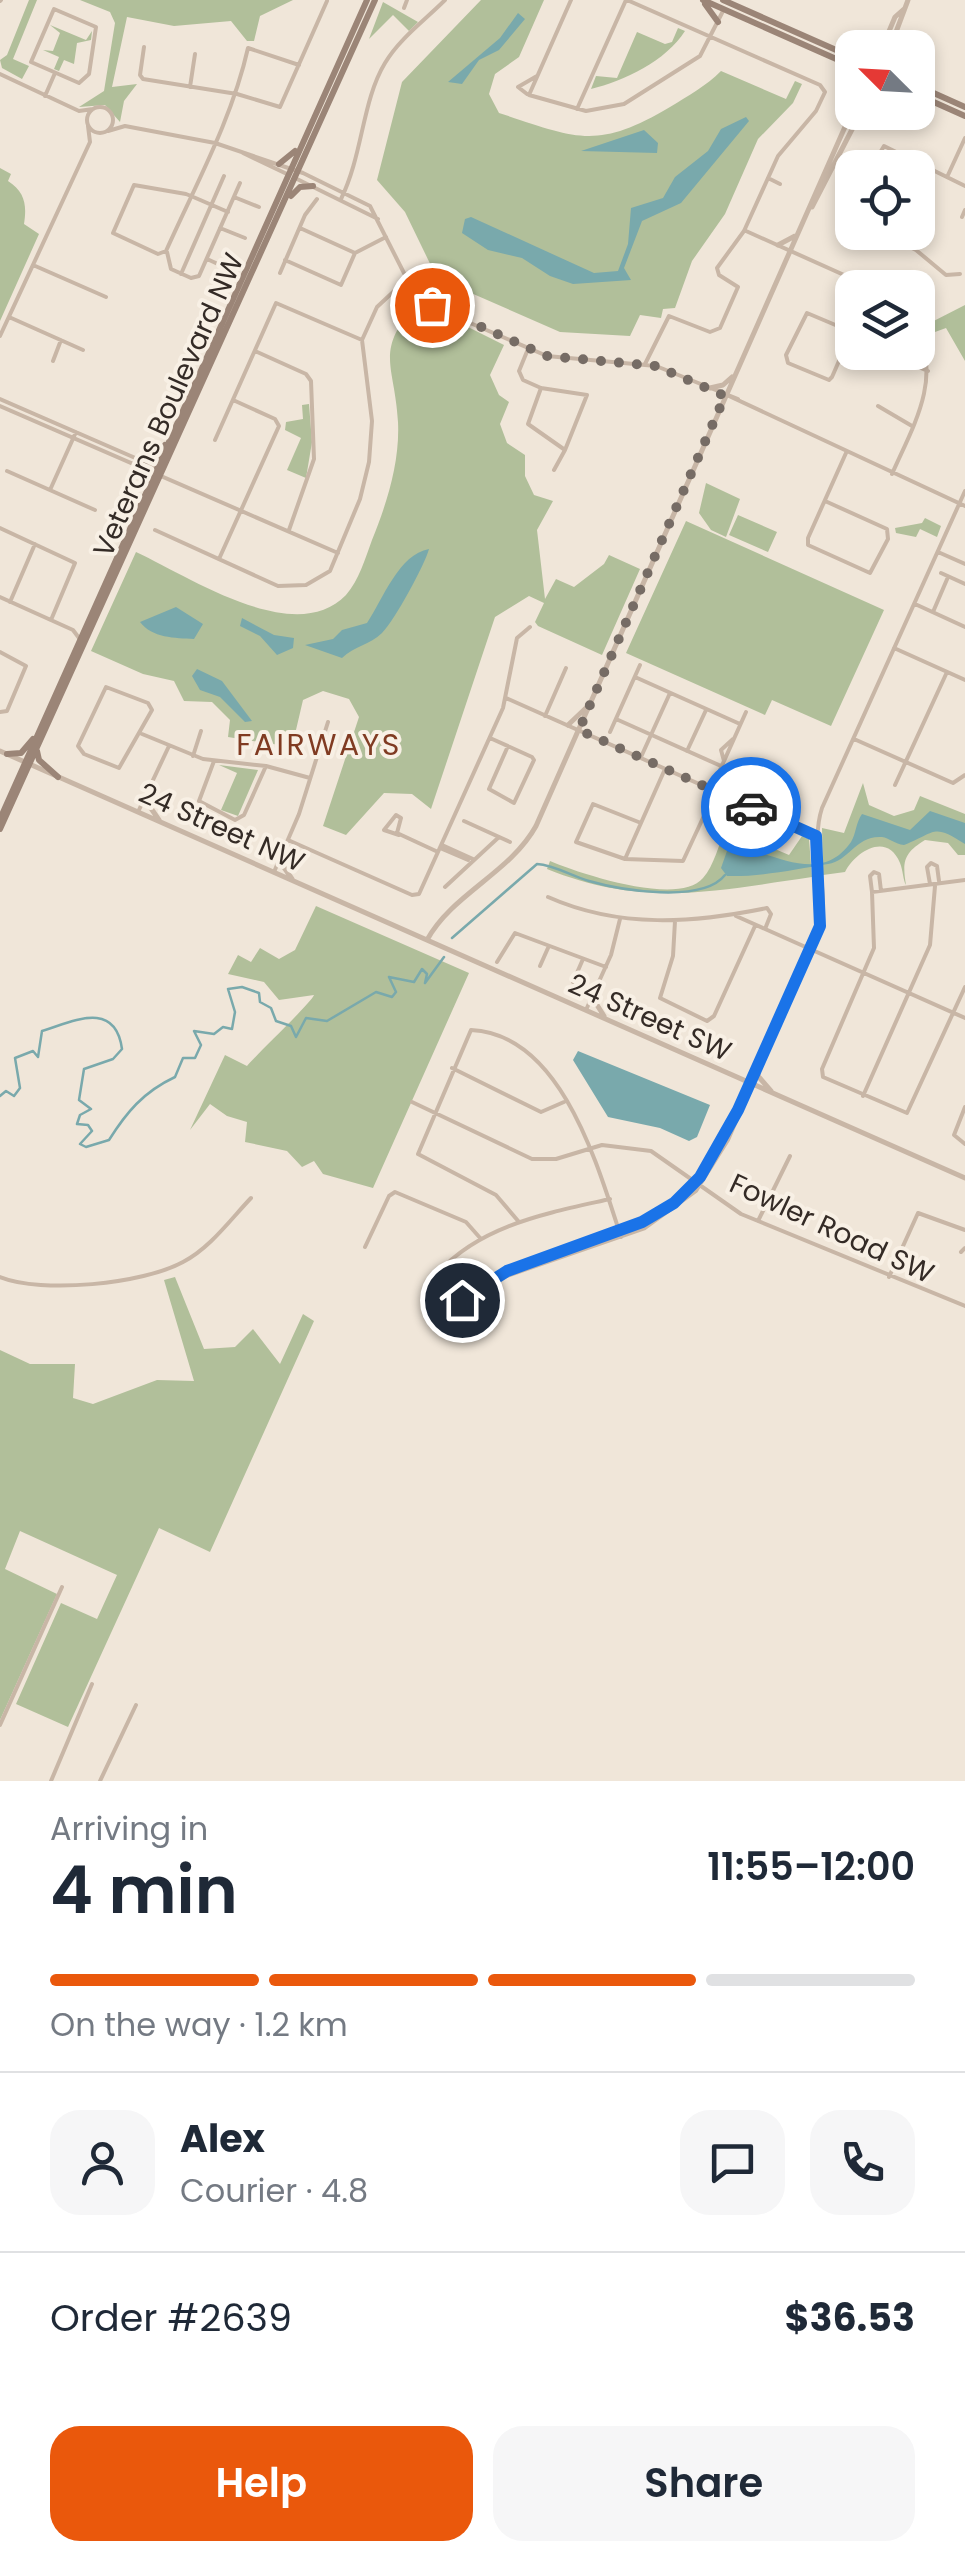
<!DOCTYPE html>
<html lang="en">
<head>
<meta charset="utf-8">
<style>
	body { margin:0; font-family:Poppins,sans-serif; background:#f6f6f7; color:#1f2937; height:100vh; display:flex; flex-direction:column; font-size:38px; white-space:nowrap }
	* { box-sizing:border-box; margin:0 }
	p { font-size:32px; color:#747a83 }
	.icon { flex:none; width:55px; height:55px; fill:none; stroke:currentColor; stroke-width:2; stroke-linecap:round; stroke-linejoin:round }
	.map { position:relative; height:1781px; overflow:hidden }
	.sheet { display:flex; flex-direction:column; background:#fff; flex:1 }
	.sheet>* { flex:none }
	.needle { width:65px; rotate:294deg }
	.fabs { position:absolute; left:835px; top:30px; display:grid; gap:20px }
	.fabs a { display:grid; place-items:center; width:100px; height:100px; border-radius:20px; background:#fff; box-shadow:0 5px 15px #0003; font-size:50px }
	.pin { position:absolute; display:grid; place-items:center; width:85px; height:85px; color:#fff; margin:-42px; border:5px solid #fff; border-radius:50%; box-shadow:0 2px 10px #0007 }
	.courier { position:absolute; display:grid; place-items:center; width:100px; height:100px; margin:-50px; border:8px solid #1a73e8; border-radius:50%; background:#fff; color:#222; box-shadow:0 2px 12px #0007 }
	.headline em { font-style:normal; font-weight:600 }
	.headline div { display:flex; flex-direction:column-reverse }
	.headline { display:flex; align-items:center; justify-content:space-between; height:170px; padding:0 50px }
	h1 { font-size:65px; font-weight:600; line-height:75px }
	.bar { display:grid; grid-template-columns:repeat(4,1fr); gap:15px 10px; align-content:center; height:120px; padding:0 50px }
	.bar i { height:12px; border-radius:8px; background:#e0e1e3 }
	.bar .on { background:#ea580c }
	.bar p { grid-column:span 4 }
	.line { display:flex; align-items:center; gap:25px; padding:0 50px; border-top:2px solid #e0e1e3 }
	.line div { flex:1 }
	.round { display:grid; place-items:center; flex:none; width:105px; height:105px; border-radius:30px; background:#f6f6f7 }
	.action { display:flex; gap:20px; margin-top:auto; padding:20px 50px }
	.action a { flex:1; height:115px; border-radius:30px; background:#ea580c; color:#fff; font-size:40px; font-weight:600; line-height:115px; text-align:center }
	.action a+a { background:#f6f6f7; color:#1f2937 }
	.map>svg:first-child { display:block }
	.green { fill:#b1bf9a }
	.water { fill:#79a9ac }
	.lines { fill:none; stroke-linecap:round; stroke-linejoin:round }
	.stream { stroke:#79a9ac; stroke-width:2.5 }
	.minor { stroke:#c8b6a6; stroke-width:4 }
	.tertiary { stroke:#c8b6a6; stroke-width:5 }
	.secondary { stroke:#9b8577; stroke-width:6 }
	.done { stroke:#766c65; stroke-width:10; stroke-dasharray:0 18 }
	.route { stroke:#1a73e8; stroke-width:12 }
	.labels { text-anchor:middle; stroke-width:8; stroke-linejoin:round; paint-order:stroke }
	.street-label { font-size:28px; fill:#342b26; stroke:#f8f0e5 }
	.neighbourhood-label { font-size:30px; letter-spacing:2.5px; fill:#803b22; stroke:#f8f0e5 }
</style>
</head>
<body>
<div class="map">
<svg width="965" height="1781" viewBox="0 0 965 1781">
	<rect width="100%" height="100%" fill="#f0e6d9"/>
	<path class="green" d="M29,0H37L13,59L29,66L22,79L2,68L0,60L7,55Z
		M80,0H293L260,16L254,41H247L231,21L174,26L127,17L112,87L137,84L124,101L120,122L105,105L79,107L104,91L115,23L110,12Z
		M481,0H544L519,57L495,74L489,94L499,113C576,138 596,151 670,107C688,96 706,86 721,71L786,99L795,81L802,84L793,103L758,139L725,214L692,261L675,308L663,309L661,318L640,315L630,336L560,332L471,293L462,312L423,288L436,276L405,212L377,180L402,82Z
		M383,2L418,22L409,31L393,15L369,39Z
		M50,25L86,40L92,31L91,40L77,43L74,64L64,60L59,71L54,69L59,57L43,50L53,51L60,33Z
		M678,28L685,31C666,61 624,81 591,89L596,76L617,78L637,32L665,44L672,42Z
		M0,168L11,174L8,181C25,192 27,205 24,224L39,234L0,321Z
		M418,302L504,345L490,375L499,395L509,402L500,424L507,443L525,455V476L534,495L553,501L537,530L545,599L556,579L574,587L604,564L609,555L640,569L602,655L538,626L535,622L544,603L529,596L495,617L431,809L412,794L384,793L346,835L323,826L359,717L349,699L323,691L303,700L292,747L228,737L230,720L212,702L184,701L174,681L143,674L91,651L136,552C190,577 295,648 346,595C359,580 365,559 372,540C387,503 400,462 398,422C395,364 373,352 418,302Z
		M965,305V361L946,328L924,336L920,328Z
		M309,404L312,442L306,478L287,470L301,438L285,430L286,422L303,419L302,405Z
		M706,483L740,499L726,537L711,530L699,513Z
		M738,515L777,532L768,552L729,535Z
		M925,518L941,526L937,537L920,529L916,537L896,533L895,528L922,523Z
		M686,521L884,610L831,726L772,700L765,715L626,653Z
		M219,765L258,770L238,816L221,810L237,773Z
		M863,783L869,805L894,816L914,810L920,796L965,814V855H958L948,843L925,840C904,853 902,861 906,885C903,880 903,870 900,863C887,831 855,852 845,872L823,875L822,828L844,833Z
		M726,828L789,855L802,836L809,839L812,877C714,891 643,908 547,869L550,861C578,873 679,907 703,878C714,866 719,843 726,828Z
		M316,906L469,973L373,1188L323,1174L314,1161L302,1167L287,1151L245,1142L247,1122L227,1116L210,1104L190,1130L225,1055L247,1066C258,1053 312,1002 314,995L279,1000L264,982L228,974L238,955L251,962L260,948L279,959L295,950Z
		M175,1277L204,1349L235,1347L253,1329L280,1364L303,1314L314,1321L210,1552L159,1528L68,1727L16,1704L61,1603L97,1619L117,1575L20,1531L5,1569L57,1594L0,1720V1350L30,1364H75L73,1398L93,1404L157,1380L194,1381L164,1280Z"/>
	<path class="water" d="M518,13L525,19L499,50L479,60L462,84L448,82L500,38Z
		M746,117L749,121L681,203L642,221L624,268L631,280L573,284L550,276L522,258L488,250L462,233L465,219L471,217L594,273L618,271L628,244L631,208L663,198L675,177L708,151L721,129Z
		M644,130L658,143L657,153L581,151Z
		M429,549C425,564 395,620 382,633C370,645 354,646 342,658L305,645L333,639L342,630L367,623C383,599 399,554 429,549Z
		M176,607L203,624L194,639C175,638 152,638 140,622Z
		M242,618L274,635L294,638L293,648L277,655L260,636L240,626Z
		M197,669L222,681L252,721L245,722L220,697L200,690L192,676Z
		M930,811L965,823V844C932,823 937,832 904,845C895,844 889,838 882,837C856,835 849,861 828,864C797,869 761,877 727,876L721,868L727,851L734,847C770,849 819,888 851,842C856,834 856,822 862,814L910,830Z
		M578,1051L710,1105L697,1137L689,1141L660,1128L608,1117L573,1060Z"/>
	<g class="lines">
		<path class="stream" d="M452,938L537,864C554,865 572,876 589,881C620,890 702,904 725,875
			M0,1096L6,1091L14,1096L20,1088L15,1058L33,1051L38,1057L42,1031C70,1023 115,998 122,1049L113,1059L84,1069L79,1100L91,1109L80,1115L77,1124L88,1125L92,1131L80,1144L86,1147L109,1140C126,1113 143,1092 175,1077L183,1058H195L201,1045L194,1031L214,1034L223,1027L232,1029L235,1012L228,989L242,987L259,993L260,1002L271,1008L276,1021L291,1026L296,1037L306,1018L327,1021L376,992L392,997L396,992L389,977L414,982L422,969L427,974L425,983L444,957"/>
		<path class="minor" d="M571,0L529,95L586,111L624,104L700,56L724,9
			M627,0L820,85L825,92L816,111L778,156L744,231L717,268L719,275L738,287L720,328L710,332L669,316L645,364
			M0,1L1,0
			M404,8L407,0
			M54,9L96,27L89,74L79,83L31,62Z
			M144,47L140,75L143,79L237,94L280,107L327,1
			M0,74L79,111L93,109
			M190,87L195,54
			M527,94L518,87L537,76
			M45,96L55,73
			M87 120a13 13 0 1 1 26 0a13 13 0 1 1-26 0Z
			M577,109L626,0
			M108,131L125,126L215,143L303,173L370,206L407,279L440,310L547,356L656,366L738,399
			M243,153L289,175
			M871,168L884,146L965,186
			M948,175L965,138
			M768,178L780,184
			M297,179L378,219
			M918,187L928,165
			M234,197L259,207
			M341,199C363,154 362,101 385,63C399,39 425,20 445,0
			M852,209V220
			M228,212L191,196L186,194L134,185L113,233L158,254L166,251C196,184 232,119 248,48L299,65
			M962,217L965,210
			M220,228L245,238
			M300,228L355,253
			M746,231L873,288
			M880,232L916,250L946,275L960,274
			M167,252L171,269L191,278L199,276L240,183
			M207,259L231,270
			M285,260L341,285L355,253L386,237
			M33,265L106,297
			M280,273L305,215L317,199
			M181,274L224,176
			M9,317L83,350
			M852,332L807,313L786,355L788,363L829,380L832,377L852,331
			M0,336L90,142L88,126
			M528,349L519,371L523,380L541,388L587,395L565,450L528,424L541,388
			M255,351L306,374L311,381L314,459L289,530
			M898,352L901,360L928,371
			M53,361L61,340
			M714,389L965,506
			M0,399L156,467
			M0,406L338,553
			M878,406L912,426
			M215,440L276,303L362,340
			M554,470L565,450
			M7,471L95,510
			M892,474C913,426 941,382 918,330
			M50,490L76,432
			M825,501L887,529L888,539L870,573L808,545V538L846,453
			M0,528L75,563L51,620
			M155,530L278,586L306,585L330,571L360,499L369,462L372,421L362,340L377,307L407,279
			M938,552L965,564
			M219,559L279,426L275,419L233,400
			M941,573L965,584
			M0,597L73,630L79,638
			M10,602L35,544
			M915,604L965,627
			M933,612L948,577
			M894,648L965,680
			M0,652L26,666L7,711L0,712
			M635,677L740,724
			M106,687L148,703L152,710L119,768L84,754L78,746Z
			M506,698L816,836
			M545,716L566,668
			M616,719L721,766
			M610,732L640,665
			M142,734L203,759L266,766L310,778
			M490,738L532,757L534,760L514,803L489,789L508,746
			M854,739L953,783L965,775
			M687,751L706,710
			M193,756L201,731
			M641,757L670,693
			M214,761L199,801L235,820L244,815L266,766
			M724,761L721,750L733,739
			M895,785L947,672
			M711,790L746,712
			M138,812L169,746
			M464,821L510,842
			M641,823L593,804L576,842L625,859L683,861L715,792
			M399,835L384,830L396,815L401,818L397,833L438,852
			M288,840L412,895L419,894L503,708L517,638L530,627
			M442,845L473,859
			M440,848L468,860
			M625,859L665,769
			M274,872L299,814L328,722
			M965,880L872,892L874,948L822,1069L823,1077L907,1113L965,987
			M930,884L927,867L931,863L937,866L939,881
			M445,887L499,837
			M872,892L870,876L874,872L879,874L881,891
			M548,897C620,929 694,923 767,908L771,914L765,929
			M736,916L965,1018
			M675,921L673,956L660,998L707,1021L714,1016L755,926
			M497,962L515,933L606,967
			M540,966L548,948
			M573,982L583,959
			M586,1010L611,955L620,919
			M452,1068L541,1112L564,1102
			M863,1096L930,945L935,886
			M412,1102L532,1159H556L602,1145L651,1151L741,1214L965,1306
			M965,1107L954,1135L965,1144
			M758,1221L790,1156
			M519,1222L496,1195L418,1154L471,1030C562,1034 598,1167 621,1237
			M365,1247L389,1196L395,1192L466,1222L481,1239
			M961,1252L965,1248
			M436,1275C479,1225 548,1213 610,1199
			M0,1277C42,1294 143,1284 183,1262C210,1248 230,1220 251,1198
			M889,1277L918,1213L965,1230
			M462,1300C526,1244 623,1251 685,1193C709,1170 718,1141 735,1114
			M465,1304L501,1278L645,1228L696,1191L728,1140L820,926C830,887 809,848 822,808L965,491
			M0,1725L62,1587
			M51,1781L92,1684
			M100,1781L136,1705"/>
		<path class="tertiary" d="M882,48L895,17L904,9
			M890,48L908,0
			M812,207L861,112
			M778,245L795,236
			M710,388L723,385L732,377
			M568,725L587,707
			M0,751L965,1178
			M144,798L159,820
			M279,860L292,879
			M427,940C452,894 510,873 536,826L852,111
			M592,997L604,1016
			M759,1064L758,1076L771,1091"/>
		<path class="secondary" d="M703,0L852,66
			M723,0L852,57
			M705,4L718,22
			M918,86L965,107
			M918,95L965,116
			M279,164L295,151
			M291,196L300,187L313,186
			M144,462L152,460L165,445
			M37,751L39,760L58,777
			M7,754L21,753L33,739
			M0,819L367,0
			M0,829L375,0"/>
	</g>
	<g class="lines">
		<path class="done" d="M432,305L547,356L656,366L725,396L579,730L751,807"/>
		<path class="route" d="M462,1300L507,1271L642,1222L674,1203L700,1177L738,1110L820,926L816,836L751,807"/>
	</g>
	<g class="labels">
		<g class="street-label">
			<text transform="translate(168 405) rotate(-66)" y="10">Veterans Boulevard NW</text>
			<text transform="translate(222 827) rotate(24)" y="10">24 Street NW</text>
			<text transform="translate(650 1017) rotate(24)" y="10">24 Street SW</text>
			<text transform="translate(832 1228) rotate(25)" y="10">Fowler Road SW</text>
		</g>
		<g class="neighbourhood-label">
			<text x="319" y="755">FAIRWAYS</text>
		</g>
	</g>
</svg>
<div class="fabs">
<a><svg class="needle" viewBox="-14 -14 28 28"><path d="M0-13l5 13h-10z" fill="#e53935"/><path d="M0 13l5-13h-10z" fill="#747a83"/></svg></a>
<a><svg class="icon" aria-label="locate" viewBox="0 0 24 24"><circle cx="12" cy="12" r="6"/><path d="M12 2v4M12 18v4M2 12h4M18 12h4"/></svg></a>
<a><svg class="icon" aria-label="layers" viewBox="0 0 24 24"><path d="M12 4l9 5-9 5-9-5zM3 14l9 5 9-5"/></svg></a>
</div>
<div class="pin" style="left:432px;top:305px;background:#ea580c"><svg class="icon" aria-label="bag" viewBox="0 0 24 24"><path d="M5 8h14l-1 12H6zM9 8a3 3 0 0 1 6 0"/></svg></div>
<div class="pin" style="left:462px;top:1300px;background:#1f2937"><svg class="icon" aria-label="home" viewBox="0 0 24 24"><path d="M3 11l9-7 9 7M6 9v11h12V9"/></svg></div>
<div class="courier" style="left:751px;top:807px"><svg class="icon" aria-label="car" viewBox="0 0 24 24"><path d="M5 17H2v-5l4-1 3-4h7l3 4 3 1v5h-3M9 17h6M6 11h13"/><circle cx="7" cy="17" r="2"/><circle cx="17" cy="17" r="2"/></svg></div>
</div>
<section class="sheet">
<div class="headline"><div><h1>4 min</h1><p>Arriving in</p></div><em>11:55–12:00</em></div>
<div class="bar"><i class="on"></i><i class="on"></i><i class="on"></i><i></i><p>On the way · 1.2 km</p></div>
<div class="line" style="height:180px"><a class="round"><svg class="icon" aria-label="person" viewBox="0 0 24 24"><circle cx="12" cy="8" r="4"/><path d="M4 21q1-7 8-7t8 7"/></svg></a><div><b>Alex</b><p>Courier · 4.8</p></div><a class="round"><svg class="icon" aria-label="chat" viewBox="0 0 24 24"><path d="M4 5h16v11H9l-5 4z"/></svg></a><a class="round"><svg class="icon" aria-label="phone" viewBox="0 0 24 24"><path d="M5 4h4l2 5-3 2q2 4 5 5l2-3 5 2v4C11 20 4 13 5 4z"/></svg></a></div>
<div class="line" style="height:130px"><div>Order #2639</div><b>$36.53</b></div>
<div class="action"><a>Help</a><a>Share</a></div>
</section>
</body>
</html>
